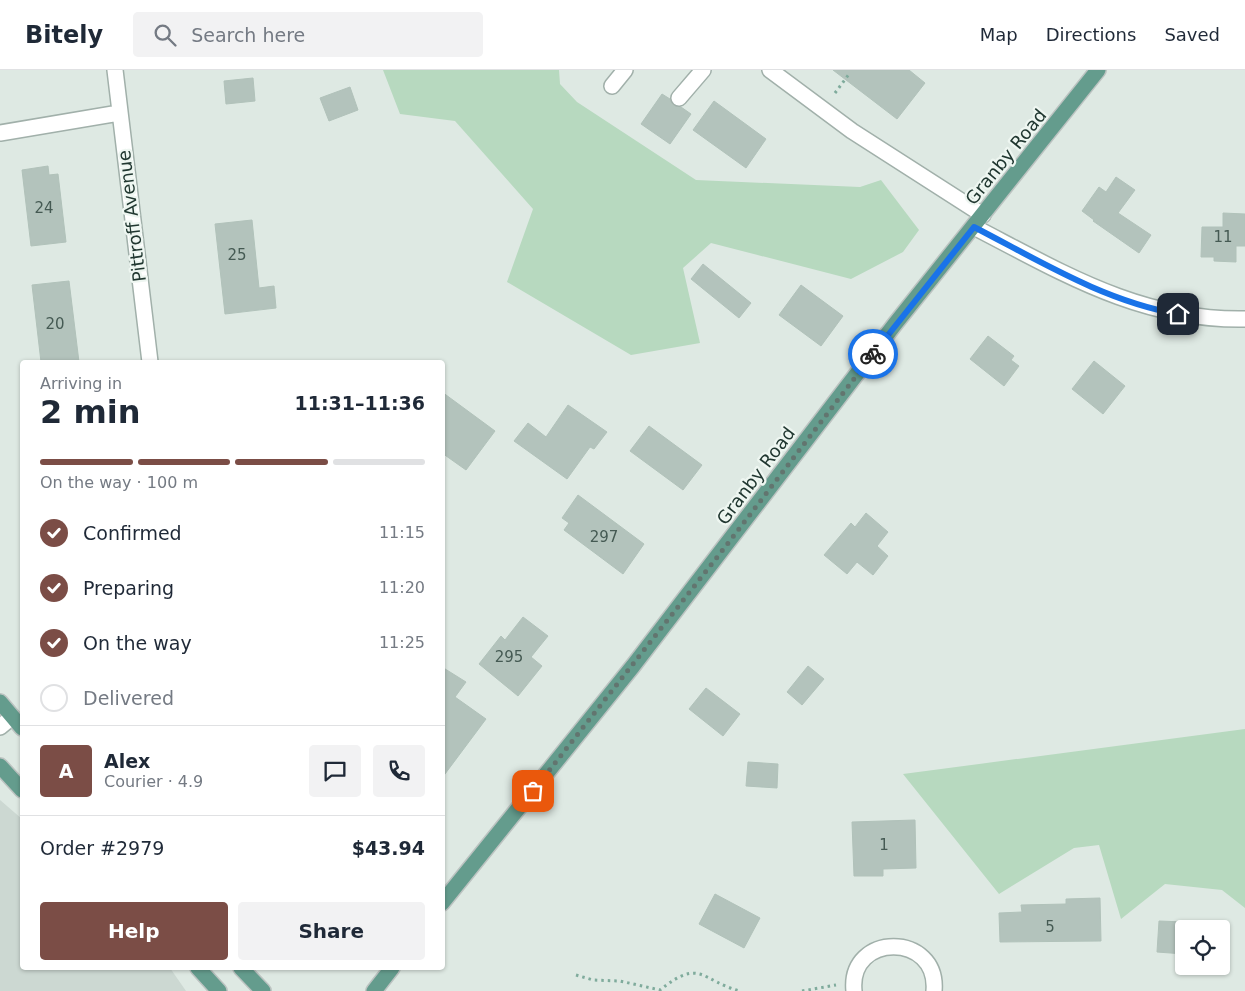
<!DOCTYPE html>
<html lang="en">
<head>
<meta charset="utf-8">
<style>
	body { margin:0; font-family:"DejaVu Sans",sans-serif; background:#f2f2f3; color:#1f2937; height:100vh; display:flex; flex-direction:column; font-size:19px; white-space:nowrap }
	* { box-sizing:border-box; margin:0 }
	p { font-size:16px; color:#747a83 }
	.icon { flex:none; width:28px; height:28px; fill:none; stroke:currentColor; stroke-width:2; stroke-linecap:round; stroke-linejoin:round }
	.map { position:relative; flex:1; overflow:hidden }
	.side { position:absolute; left:20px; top:290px; width:425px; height:610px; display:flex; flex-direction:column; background:#fff; border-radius:5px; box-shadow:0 1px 4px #0004 }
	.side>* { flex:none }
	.controls { position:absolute; left:1175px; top:850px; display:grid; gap:10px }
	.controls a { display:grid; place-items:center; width:55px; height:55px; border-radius:5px; background:#fff; box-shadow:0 1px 4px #0004; font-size:25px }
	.pin { position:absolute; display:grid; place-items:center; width:42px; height:42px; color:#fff; margin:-21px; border-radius:10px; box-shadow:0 2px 8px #0006 }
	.courier { position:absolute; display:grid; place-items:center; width:50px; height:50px; margin:-25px; border:4px solid #1a73e8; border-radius:50%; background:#fff; color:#222; box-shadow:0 1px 6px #0007 }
	.summary em { font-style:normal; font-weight:800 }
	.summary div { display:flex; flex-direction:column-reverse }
	.summary { display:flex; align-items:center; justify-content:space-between; height:85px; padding:0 20px }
	h1 { font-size:32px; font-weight:800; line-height:38px }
	.bar { display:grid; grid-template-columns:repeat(4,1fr); gap:8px 5px; align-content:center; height:60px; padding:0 20px }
	.bar i { height:6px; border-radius:4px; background:#e0e1e3 }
	.bar .current { background:#7b4d46 }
	.bar p { grid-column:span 4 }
	.line { display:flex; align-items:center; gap:12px; padding:0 20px; border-top:1px solid #e0e1e3 }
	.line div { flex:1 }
	.round { display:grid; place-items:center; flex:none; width:52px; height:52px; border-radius:5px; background:#f2f2f3 }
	ol { padding:0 20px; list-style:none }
	li { display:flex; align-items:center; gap:15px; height:55px }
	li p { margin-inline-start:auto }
	li .icon { padding:5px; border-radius:50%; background:#7b4d46; color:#fff; stroke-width:4 }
	li:last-child { color:#747a83 }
	li i { width:28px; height:28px; border:2px solid #e0e1e3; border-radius:50% }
	.cta { display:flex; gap:10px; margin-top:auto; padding:10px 20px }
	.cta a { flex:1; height:58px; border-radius:5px; background:#7b4d46; color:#fff; font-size:20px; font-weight:800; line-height:58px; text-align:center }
	.cta a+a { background:#f2f2f3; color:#1f2937 }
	header { display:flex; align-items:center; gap:30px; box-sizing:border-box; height:70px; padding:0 25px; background:#fff; border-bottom:1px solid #e0e1e3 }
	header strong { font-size:24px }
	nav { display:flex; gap:28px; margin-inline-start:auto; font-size:18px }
	.search { width:350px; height:45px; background:#f2f2f3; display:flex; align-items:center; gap:12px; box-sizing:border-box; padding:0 18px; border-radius:5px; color:#747a83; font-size:19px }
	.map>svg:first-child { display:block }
	.built { fill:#ccd8d2 }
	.green { fill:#b7d9bf }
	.building { fill:#b3c3bc; stroke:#b1c2ba }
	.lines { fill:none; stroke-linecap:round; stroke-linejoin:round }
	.minor-casing { stroke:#a1b0aa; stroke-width:18 }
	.major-casing { stroke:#bcc3c1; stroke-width:18 }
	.path { stroke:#7fab9c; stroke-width:3; stroke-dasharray:2.5 4; stroke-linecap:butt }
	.minor { stroke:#fff; stroke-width:15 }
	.major { stroke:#649c8d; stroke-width:15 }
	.done { stroke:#62756f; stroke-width:5; stroke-dasharray:0 9 }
	.route { stroke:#1a73e8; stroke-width:6 }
	.labels { text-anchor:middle; stroke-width:4.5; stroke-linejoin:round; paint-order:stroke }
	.number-label { font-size:15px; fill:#455a53 }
	.street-label { font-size:18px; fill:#203730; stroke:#eef6f1 }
</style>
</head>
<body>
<header>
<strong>Bitely</strong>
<div class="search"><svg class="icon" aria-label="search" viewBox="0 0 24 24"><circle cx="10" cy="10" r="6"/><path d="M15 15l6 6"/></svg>Search here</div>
<nav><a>Map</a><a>Directions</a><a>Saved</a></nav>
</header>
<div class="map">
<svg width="1245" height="921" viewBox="0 0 1245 921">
	<rect width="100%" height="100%" fill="#dee9e3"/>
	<path class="built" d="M0,730L22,749V898H170L186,921H0Z"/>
	<path class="green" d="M383,0H559L560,14L577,32L696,110L860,117L881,110L919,160L903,182L851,209L711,173L683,198L700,273L631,285L507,212L533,139L455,51L400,44Z
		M1245,659V838L1222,820L1165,814L1121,849L1099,775L1074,778L999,824L903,704Z"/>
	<path class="building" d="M833,0H909L925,13L897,49Z
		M253,8L255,31L226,34L224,11Z
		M350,17L358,40L329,51L320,28Z
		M662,24L670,29L673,35L681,37L691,44L670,74L641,54Z
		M714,31L766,69L746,98L693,60Z
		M48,96L49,105L58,104L66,172L31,176L22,100Z
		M1116,107L1135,120L1118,143L1151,165L1139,183L1093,151L1094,150L1082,141L1099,117L1106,122Z
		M1223,143L1245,144V176H1236V192L1214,191V187H1201L1202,157H1223Z
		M252,150L259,218L274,216L276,238L225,244L215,154Z
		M703,194L751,233L739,248L691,209Z
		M69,211L79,292H41L32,215Z
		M801,215L843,246L821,276L779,245Z
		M988,266L1014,286L1011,290L1019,296L1004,316L970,289Z
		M1094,291L1125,316L1103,344L1072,319Z
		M442,322L495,361L466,400L442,383Z
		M568,335L607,362L594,379L590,377L567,409L514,371L528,353L546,367Z
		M649,356L702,395L683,420L630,381Z
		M578,425L644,474L623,504L564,460L569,453L562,448Z
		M866,443L888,462L877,476L888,486L873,505L857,492L847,504L824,485L851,453L855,457Z
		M523,547L548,566L531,587L542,596L518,626L479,594L501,566L505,570Z
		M808,596L824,609L802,635L787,622Z
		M442,597L466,612L455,627L486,649L442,708Z
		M706,618L740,644L723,666L689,639Z
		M748,692L778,694L777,718L746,716Z
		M915,750L916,798L883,799V806H854L852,752Z
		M715,824L760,848L744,878L699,854Z
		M1100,828L1101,871L1000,872L999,843L1022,842L1021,835L1066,834V829Z
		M1159,851L1184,852V884L1157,882Z"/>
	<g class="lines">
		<defs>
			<path id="minor" d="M115,0L150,292
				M770,0L852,61L983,145
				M612,16L625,0
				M679,28L703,0
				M0,63L119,43
				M974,157C1063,203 1141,251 1245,249
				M0,657L12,647
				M854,921C848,862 939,862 934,921"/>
			<path id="major" d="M0,632L22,658
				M0,696L22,720
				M442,833L633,596L895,254L1098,0
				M198,898L219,921
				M241,898L263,921
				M374,921L392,898"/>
		</defs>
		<use href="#minor" class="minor-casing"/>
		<use href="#major" class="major-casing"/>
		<path class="path" d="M835,23L849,4
			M576,905L593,910L620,911L660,920C701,887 701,911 740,921
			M802,921L836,915"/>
		<use href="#minor" class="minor"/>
		<use href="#major" class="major"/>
	</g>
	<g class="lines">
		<path class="done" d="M533,721L729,472L873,284"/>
		<path class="route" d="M873,284L974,157C1040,191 1104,231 1178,244"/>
	</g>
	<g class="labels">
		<g class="number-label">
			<text x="44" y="143">24</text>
			<text x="1223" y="172">11</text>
			<text x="237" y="190">25</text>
			<text x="55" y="259">20</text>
			<text x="604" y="472">297</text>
			<text x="509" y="592">295</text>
			<text x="884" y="780">1</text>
			<text x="1050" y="862">5</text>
		</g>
		<g class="street-label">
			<text transform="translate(1006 87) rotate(-51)" y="6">Granby Road</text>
			<text transform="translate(132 146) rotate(-97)" y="6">Pittroff Avenue</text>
			<text transform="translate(756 406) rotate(-53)" y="6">Granby Road</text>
		</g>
	</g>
</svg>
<div class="controls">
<a><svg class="icon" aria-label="locate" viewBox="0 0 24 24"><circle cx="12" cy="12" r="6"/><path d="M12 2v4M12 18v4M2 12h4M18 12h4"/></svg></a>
</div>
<div class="pin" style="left:533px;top:721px;background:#ea580c"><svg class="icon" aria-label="bag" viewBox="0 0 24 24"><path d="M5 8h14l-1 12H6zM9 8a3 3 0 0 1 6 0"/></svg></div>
<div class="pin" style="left:1178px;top:244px;background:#1f2937"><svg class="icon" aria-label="home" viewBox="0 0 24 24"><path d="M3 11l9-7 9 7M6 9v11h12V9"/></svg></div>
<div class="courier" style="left:873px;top:284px"><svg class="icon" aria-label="bike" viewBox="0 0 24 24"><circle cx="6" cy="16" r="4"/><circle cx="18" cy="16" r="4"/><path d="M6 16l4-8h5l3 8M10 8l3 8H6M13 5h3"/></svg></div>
<section class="side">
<div class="summary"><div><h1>2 min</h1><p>Arriving in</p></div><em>11:31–11:36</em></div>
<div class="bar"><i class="current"></i><i class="current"></i><i class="current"></i><i></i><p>On the way · 100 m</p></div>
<ol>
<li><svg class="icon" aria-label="check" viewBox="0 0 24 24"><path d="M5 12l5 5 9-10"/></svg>Confirmed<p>11:15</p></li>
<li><svg class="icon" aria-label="check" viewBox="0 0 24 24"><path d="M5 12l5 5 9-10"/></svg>Preparing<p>11:20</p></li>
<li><svg class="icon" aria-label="check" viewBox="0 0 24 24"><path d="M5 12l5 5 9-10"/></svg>On the way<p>11:25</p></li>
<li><i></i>Delivered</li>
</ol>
<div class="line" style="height:90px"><b class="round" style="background:#7b4d46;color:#fff">A</b><div><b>Alex</b><p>Courier · 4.9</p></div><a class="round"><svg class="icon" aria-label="chat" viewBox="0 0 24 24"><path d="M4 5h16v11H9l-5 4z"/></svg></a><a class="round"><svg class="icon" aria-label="phone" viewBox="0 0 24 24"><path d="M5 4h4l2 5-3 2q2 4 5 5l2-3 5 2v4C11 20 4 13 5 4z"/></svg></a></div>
<div class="line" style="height:65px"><div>Order #2979</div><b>$43.94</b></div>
<div class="cta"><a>Help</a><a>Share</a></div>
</section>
</div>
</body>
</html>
